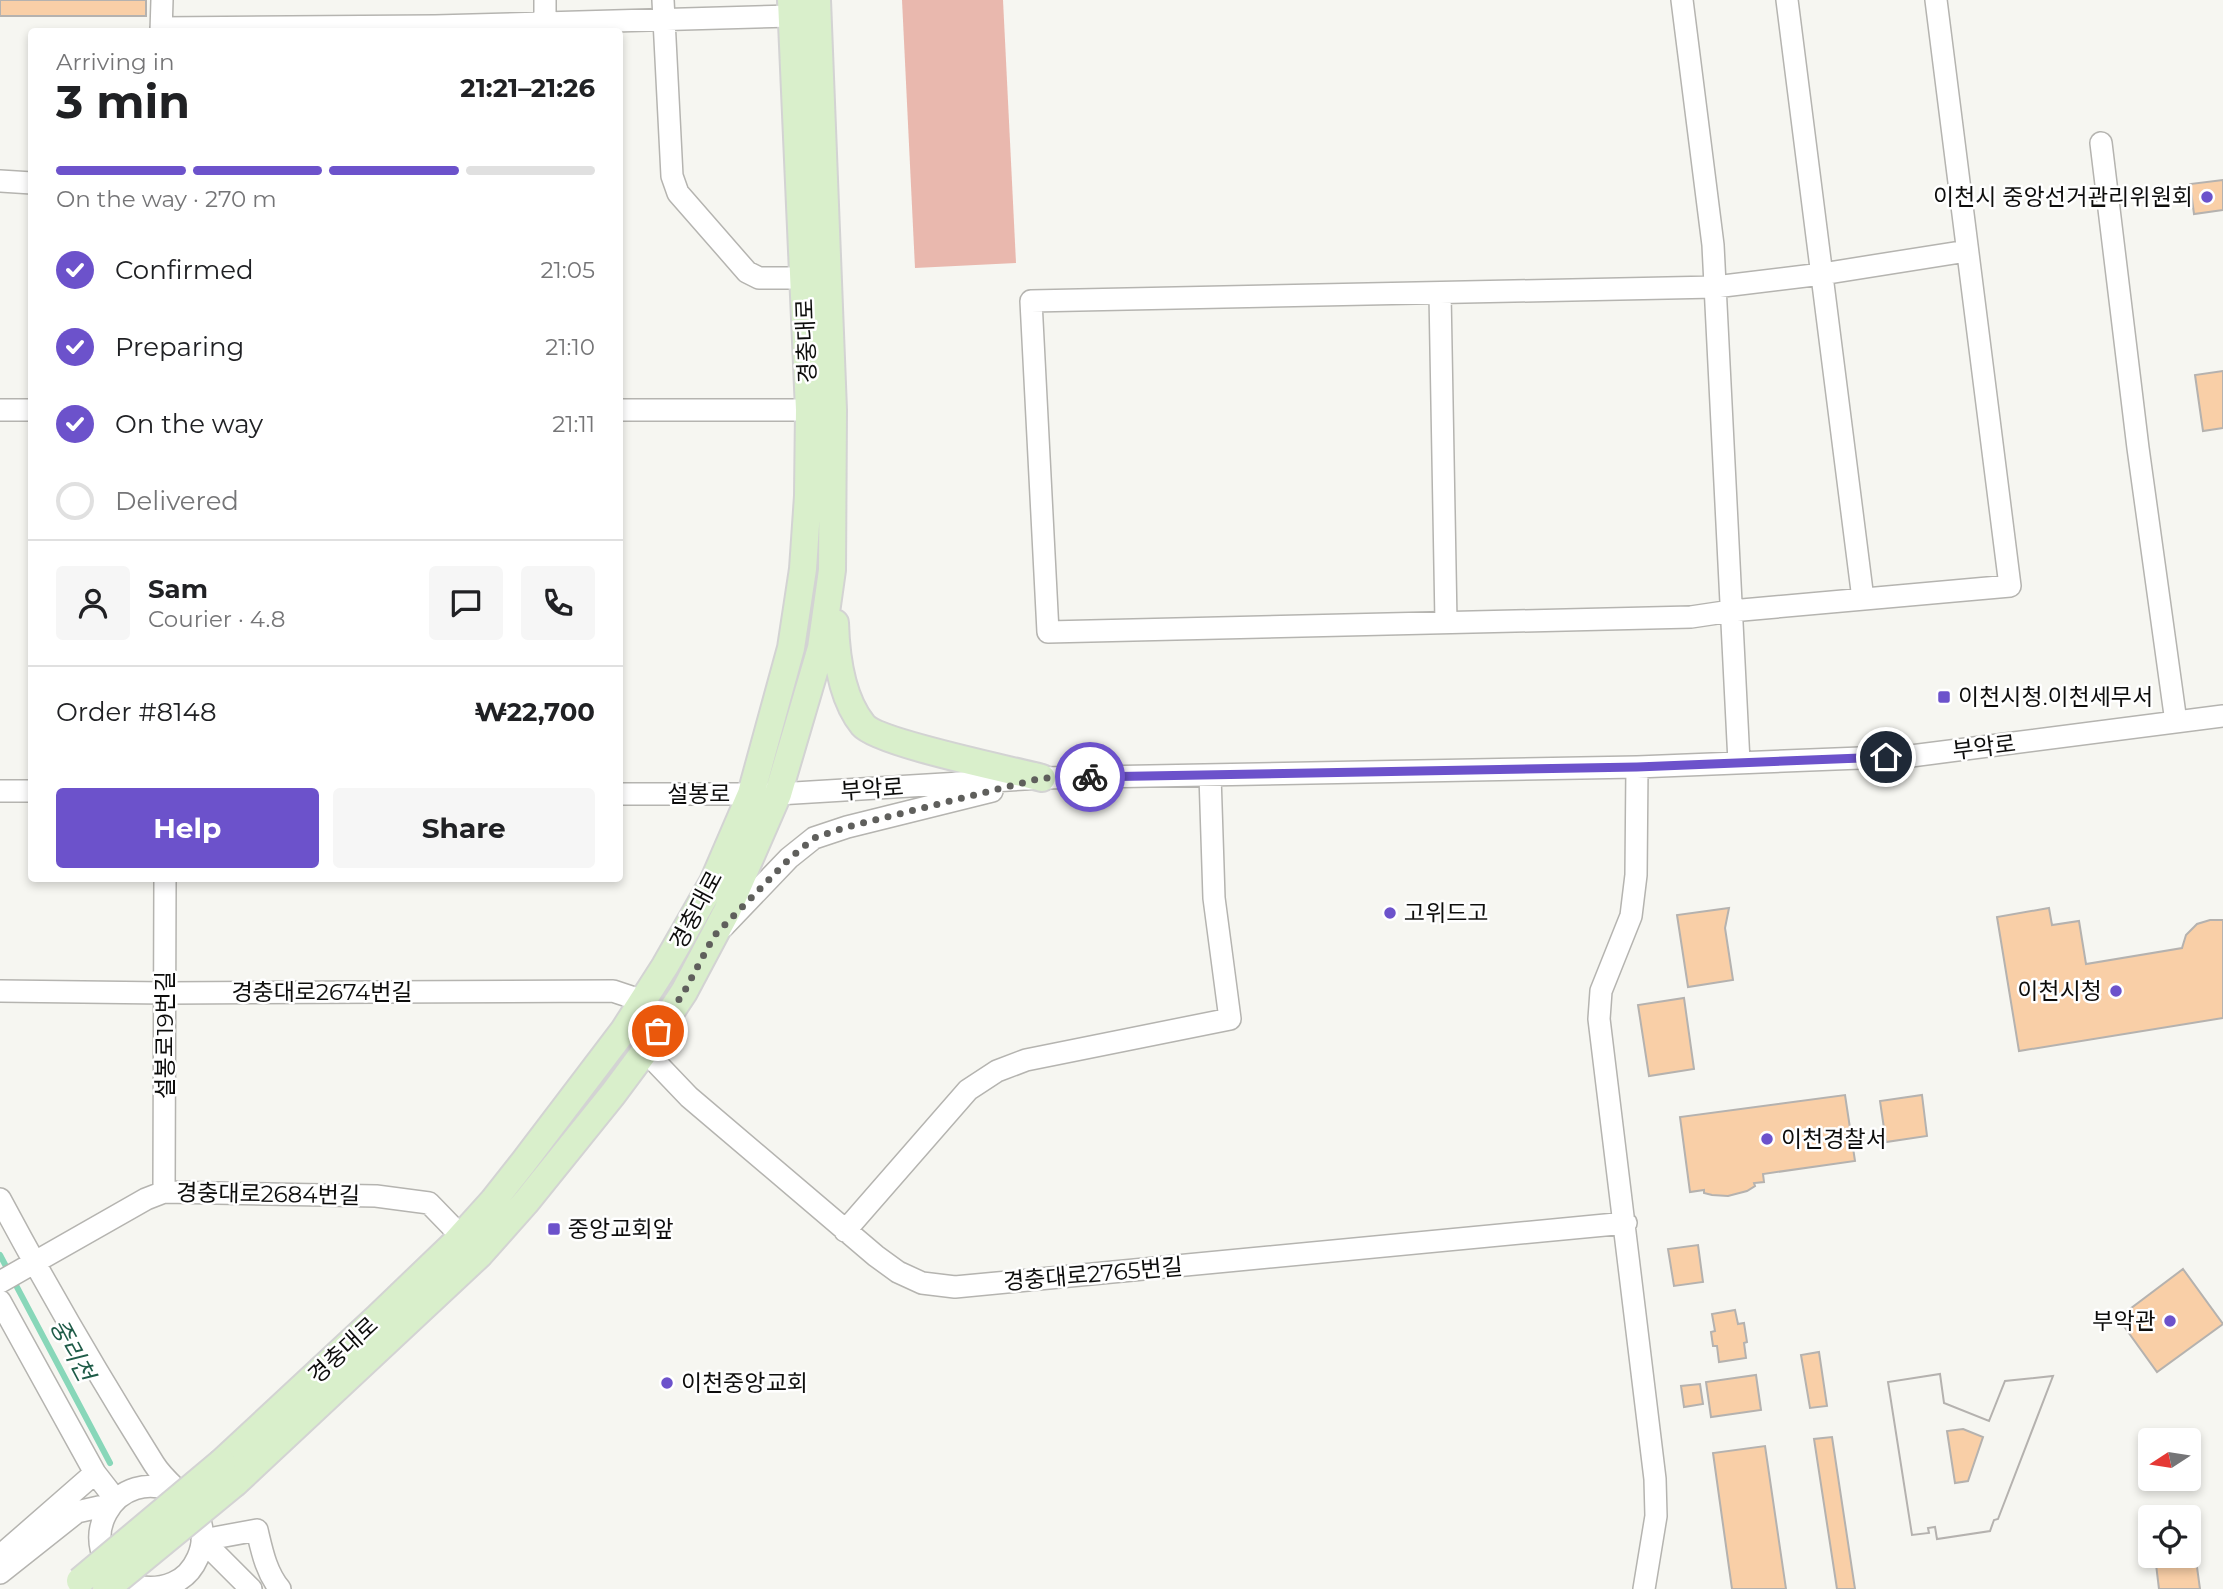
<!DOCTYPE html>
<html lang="en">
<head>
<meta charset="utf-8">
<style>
	body { margin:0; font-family:Montserrat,"Noto Sans KR",sans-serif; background:#f6f6f6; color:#202124; height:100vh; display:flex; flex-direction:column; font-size:26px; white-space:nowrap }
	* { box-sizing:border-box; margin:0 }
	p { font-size:23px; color:#757577 }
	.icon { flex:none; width:38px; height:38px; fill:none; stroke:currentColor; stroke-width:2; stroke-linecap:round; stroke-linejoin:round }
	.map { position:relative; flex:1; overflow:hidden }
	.side { position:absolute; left:28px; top:28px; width:595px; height:854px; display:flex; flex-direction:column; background:#fff; border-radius:7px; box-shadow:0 4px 10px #0003 }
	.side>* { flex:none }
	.needle { width:46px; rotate:258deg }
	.controls { position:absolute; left:2138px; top:1428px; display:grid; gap:14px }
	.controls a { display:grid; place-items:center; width:63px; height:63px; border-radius:7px; background:#fff; box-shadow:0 4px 10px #0003; font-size:35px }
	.pin { position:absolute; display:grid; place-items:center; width:60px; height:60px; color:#fff; margin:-30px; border:4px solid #fff; border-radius:50%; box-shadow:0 2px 7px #0007 }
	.courier { position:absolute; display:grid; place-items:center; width:70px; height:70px; margin:-35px; border:5px solid #6c52cb; border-radius:50%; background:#fff; color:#222; box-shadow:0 2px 9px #0007 }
	.head em { font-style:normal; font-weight:700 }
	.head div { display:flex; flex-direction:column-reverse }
	.head { display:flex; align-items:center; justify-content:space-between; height:119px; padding:0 28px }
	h1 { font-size:46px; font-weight:700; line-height:52px }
	.bar { display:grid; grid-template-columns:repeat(4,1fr); gap:10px 7px; align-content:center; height:84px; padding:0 28px }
	.bar i { height:9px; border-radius:5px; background:#e0e0e0 }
	.bar .on { background:#6c52cb }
	.bar p { grid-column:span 4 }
	.line { display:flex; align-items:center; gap:18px; padding:0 28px; border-top:2px solid #e0e0e0 }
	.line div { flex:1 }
	.round { display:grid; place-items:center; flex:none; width:74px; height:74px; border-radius:7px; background:#f6f6f6 }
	ol { padding:0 28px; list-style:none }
	li { display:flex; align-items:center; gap:21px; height:77px }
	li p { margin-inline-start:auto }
	li .icon { padding:7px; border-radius:50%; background:#6c52cb; color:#fff; stroke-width:4 }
	li:last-child { color:#757577 }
	li i { width:38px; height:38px; border:4px solid #e0e0e0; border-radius:50% }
	.cta { display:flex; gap:14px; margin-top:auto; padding:14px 28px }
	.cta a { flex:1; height:80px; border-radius:7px; background:#6c52cb; color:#fff; font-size:28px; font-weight:700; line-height:80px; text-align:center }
	.cta a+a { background:#f6f6f6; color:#202124 }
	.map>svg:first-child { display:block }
	.green { fill:#e9b8ae }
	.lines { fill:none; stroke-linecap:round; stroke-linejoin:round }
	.stream { stroke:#88d7b9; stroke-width:6 }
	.building { fill:#f9cfa7; stroke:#b5b2af; stroke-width:2; fill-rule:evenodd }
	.minor-casing { stroke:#b5b4b0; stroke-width:24 }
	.major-casing { stroke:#d3d3d3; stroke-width:30 }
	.minor { stroke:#fff; stroke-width:21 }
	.major { stroke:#d9efcb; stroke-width:26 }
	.major-bridge-casing { stroke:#d3d3d3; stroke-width:30; stroke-linecap:butt }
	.major-bridge { stroke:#d9efcb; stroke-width:26 }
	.done { stroke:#5f5f5c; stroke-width:7; stroke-dasharray:0 12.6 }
	.route { stroke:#6c52cb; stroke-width:9 }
	.poi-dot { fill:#6c52cb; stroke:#fff; stroke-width:2.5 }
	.labels { text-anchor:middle; stroke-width:5; stroke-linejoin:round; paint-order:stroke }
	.poi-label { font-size:23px; fill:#0d0d0c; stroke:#fff; text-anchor:start }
	.street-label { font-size:23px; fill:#0d0d0c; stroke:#fff }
	.water-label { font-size:24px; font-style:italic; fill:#1f5c48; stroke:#fff }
</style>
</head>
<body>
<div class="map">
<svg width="2223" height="1589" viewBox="0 0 2223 1589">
	<rect width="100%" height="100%" fill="#f6f6f1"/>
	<path class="green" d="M902,0H1003L1016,263L915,268Z"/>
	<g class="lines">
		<path class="stream" d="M0,1255L110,1463"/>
	</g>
	<path class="building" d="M0,0H146V16H0Z
		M2223,180V210L2194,214L2190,184Z
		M2223,371V428L2203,431L2195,375Z
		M1729,908L1725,928L1733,980L1688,987L1677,915Z
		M2049,908L2052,925L2079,921L2086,964L2182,948L2186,935L2197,924L2210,920H2223V1018L2019,1051L1997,917Z
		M1684,998L1694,1069L1649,1076L1638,1005Z
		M1845,1095L1855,1161L1763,1174L1764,1182L1754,1183L1755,1186L1747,1191L1728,1196L1712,1195L1704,1193V1190L1690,1192L1680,1117Z
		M1922,1095L1927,1136L1886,1142L1880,1101Z
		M1698,1245L1703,1282L1674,1286L1668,1249Z
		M2183,1269L2223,1324L2157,1372L2118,1318Z
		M1735,1310L1738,1324L1744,1323L1747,1342L1744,1343L1746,1358L1719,1362L1717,1346H1713L1711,1332L1715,1331L1712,1314Z
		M1819,1352L1827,1406L1810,1408L1801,1355Z
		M1940,1374L1944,1403L1989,1421L2005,1381L2053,1376L1998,1519L1994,1520L1990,1531L1937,1539L1935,1527L1928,1528L1929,1533L1912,1535L1888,1382ZM1963,1429L1983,1437L1968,1481L1955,1483L1947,1431Z
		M1940,1374L1944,1403L1989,1421L2005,1381L2053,1376L1998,1519L1994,1520L1990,1531L1937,1539L1935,1527L1928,1528L1929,1533L1912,1535L1888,1382Z
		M1756,1375L1761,1410L1711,1417L1706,1382Z
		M1700,1384L1703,1404L1684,1407L1681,1386Z
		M1832,1437L1855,1589H1837L1814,1439Z
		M1765,1446L1786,1589H1732L1713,1453Z
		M2193,1538L2200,1589H2159L2155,1556H2189V1539Z"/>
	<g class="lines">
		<defs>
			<path id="minor" d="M663,0L672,176L678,193L747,272L759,278H804
				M1682,0L1713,245L1739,762
				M1787,0L1863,599
				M1936,0L2010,586L1731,611L1691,617L1048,632L1031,301L1715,287L1822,274L1967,251
				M161,28L435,26L792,16
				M161,32L162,0
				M545,32V0
				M2101,143L2138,448L2176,722
				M0,181L32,183
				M1440,293L1446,622
				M0,410H32
				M620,410H809
				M1637,767L1636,875L1631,916L1601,991L1599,1019L1655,1479L1656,1516L1644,1589
				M0,791H32
				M620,794H778L1042,778L1637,767L1911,756L2223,716
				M723,927L789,858L814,838L847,827L992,791
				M0,991L165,993L613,991L643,1001
				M645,1051L689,1097L876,1256L898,1272L922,1283L955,1287L1626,1223
				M164,1192L165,878
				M0,1199C48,1289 100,1378 154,1464C167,1485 192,1498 200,1521C208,1545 195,1574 173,1583C158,1589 141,1589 127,1582C69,1550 112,1458 182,1495
				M845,1231L968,1090L997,1071L1026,1060L1230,1019L1214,898L1210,775
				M0,1282L146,1199L164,1192L376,1196L429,1203L461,1236
				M0,1301L95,1473L116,1500
				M202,1540L251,1589
				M203,1540L257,1530C262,1551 266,1572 280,1589
				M0,1556L95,1473
				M0,1573L77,1512L112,1504"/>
			<path id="major" d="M835,623C836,655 841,698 863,725C878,743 1012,770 1042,778
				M222,1462L378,1317L456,1242L493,1201L523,1163L624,1030L665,966L713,882L751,794L791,648L803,569L808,496L809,410L791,0
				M235,1483L479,1255L526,1202L613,1094L645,1051L684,992L727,911L778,794L821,648L832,570L833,410L817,0"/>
		</defs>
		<use href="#minor" class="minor-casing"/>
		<use href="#major" class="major-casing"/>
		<use href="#minor" class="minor"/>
		<use href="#major" class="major"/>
		<defs>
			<path id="major-bridge" d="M80,1581L222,1462
				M106,1589L235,1483"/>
		</defs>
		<use href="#major-bridge" class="major-bridge-casing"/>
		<use href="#major-bridge" class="major-bridge"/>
	</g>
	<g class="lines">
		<path class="done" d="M658,1031L684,992L714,936L789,859L814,838L847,827L1042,778L1090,777"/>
		<path class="route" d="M1090,777L1637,767L1886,757"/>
	</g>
	<g class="poi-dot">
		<circle cx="2207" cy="197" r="7"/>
		<rect x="1937" y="690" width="14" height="14" rx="3.5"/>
		<circle cx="1390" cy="913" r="7"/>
		<circle cx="2116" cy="991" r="7"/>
		<circle cx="1767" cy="1139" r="7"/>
		<rect x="547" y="1222" width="14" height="14" rx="3.5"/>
		<circle cx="2170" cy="1321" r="7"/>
		<circle cx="667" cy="1383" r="7"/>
	</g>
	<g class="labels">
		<g class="poi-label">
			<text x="2193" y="205" text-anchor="end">이천시 중앙선거관리위원회</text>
			<text x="1958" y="705">이천시청.이천세무서</text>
			<text x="1404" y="921">고위드고</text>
			<text x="2102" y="999" text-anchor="end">이천시청</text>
			<text x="1781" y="1147">이천경찰서</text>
			<text x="568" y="1237">중앙교회앞</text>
			<text x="2156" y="1329" text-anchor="end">부악관</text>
			<text x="681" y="1391">이천중앙교회</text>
		</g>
		<g class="street-label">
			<text transform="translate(806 341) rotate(-92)" y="8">경충대로</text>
			<text transform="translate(1984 747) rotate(-7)" y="8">부악로</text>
			<text transform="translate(872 789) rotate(-4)" y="8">부악로</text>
			<text x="699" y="802">설봉로</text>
			<text transform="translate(696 910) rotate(-62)" y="8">경충대로</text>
			<text x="322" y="1000">경충대로2674번길</text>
			<text transform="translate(165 1035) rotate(-90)" y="8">설봉로19번길</text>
			<text transform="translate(268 1194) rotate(1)" y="8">경충대로2684번길</text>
			<text transform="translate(1093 1274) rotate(-5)" y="8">경충대로2765번길</text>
			<text transform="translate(343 1350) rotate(-43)" y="8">경충대로</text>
		</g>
		<g class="water-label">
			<text transform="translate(72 1350) rotate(62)" y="8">중리천</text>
		</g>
	</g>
</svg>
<div class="controls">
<a><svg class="needle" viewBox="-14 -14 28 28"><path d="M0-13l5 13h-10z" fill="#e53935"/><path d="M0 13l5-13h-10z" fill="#757577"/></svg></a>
<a><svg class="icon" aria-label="locate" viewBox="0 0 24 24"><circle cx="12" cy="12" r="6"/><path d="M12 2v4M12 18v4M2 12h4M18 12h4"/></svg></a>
</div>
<div class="pin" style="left:658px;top:1031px;background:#ea580c"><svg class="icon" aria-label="bag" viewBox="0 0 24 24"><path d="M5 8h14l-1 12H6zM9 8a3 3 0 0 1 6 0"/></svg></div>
<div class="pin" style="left:1886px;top:757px;background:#1f2937"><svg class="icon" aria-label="home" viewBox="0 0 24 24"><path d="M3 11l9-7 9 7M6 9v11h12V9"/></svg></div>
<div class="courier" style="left:1090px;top:777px"><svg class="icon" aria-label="bike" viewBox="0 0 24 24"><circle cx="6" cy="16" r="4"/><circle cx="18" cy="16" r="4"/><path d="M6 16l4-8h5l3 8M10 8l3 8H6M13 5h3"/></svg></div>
<section class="side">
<div class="head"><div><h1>3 min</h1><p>Arriving in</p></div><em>21:21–21:26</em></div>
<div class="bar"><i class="on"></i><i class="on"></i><i class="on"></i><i></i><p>On the way · 270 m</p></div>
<ol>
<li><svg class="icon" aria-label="check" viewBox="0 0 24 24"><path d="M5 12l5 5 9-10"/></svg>Confirmed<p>21:05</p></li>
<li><svg class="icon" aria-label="check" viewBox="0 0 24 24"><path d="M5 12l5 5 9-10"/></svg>Preparing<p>21:10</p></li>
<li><svg class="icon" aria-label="check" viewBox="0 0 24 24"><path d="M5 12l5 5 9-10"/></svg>On the way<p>21:11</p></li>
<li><i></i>Delivered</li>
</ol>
<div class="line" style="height:126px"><a class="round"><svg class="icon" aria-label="person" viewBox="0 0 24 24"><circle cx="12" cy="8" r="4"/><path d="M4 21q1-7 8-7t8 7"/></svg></a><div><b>Sam</b><p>Courier · 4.8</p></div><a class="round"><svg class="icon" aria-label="chat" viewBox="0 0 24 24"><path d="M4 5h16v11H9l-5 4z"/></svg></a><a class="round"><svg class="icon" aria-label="phone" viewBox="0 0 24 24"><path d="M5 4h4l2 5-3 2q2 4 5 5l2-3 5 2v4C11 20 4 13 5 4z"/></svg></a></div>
<div class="line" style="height:91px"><div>Order #8148</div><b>₩22,700</b></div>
<div class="cta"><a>Help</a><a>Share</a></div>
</section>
</div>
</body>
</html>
